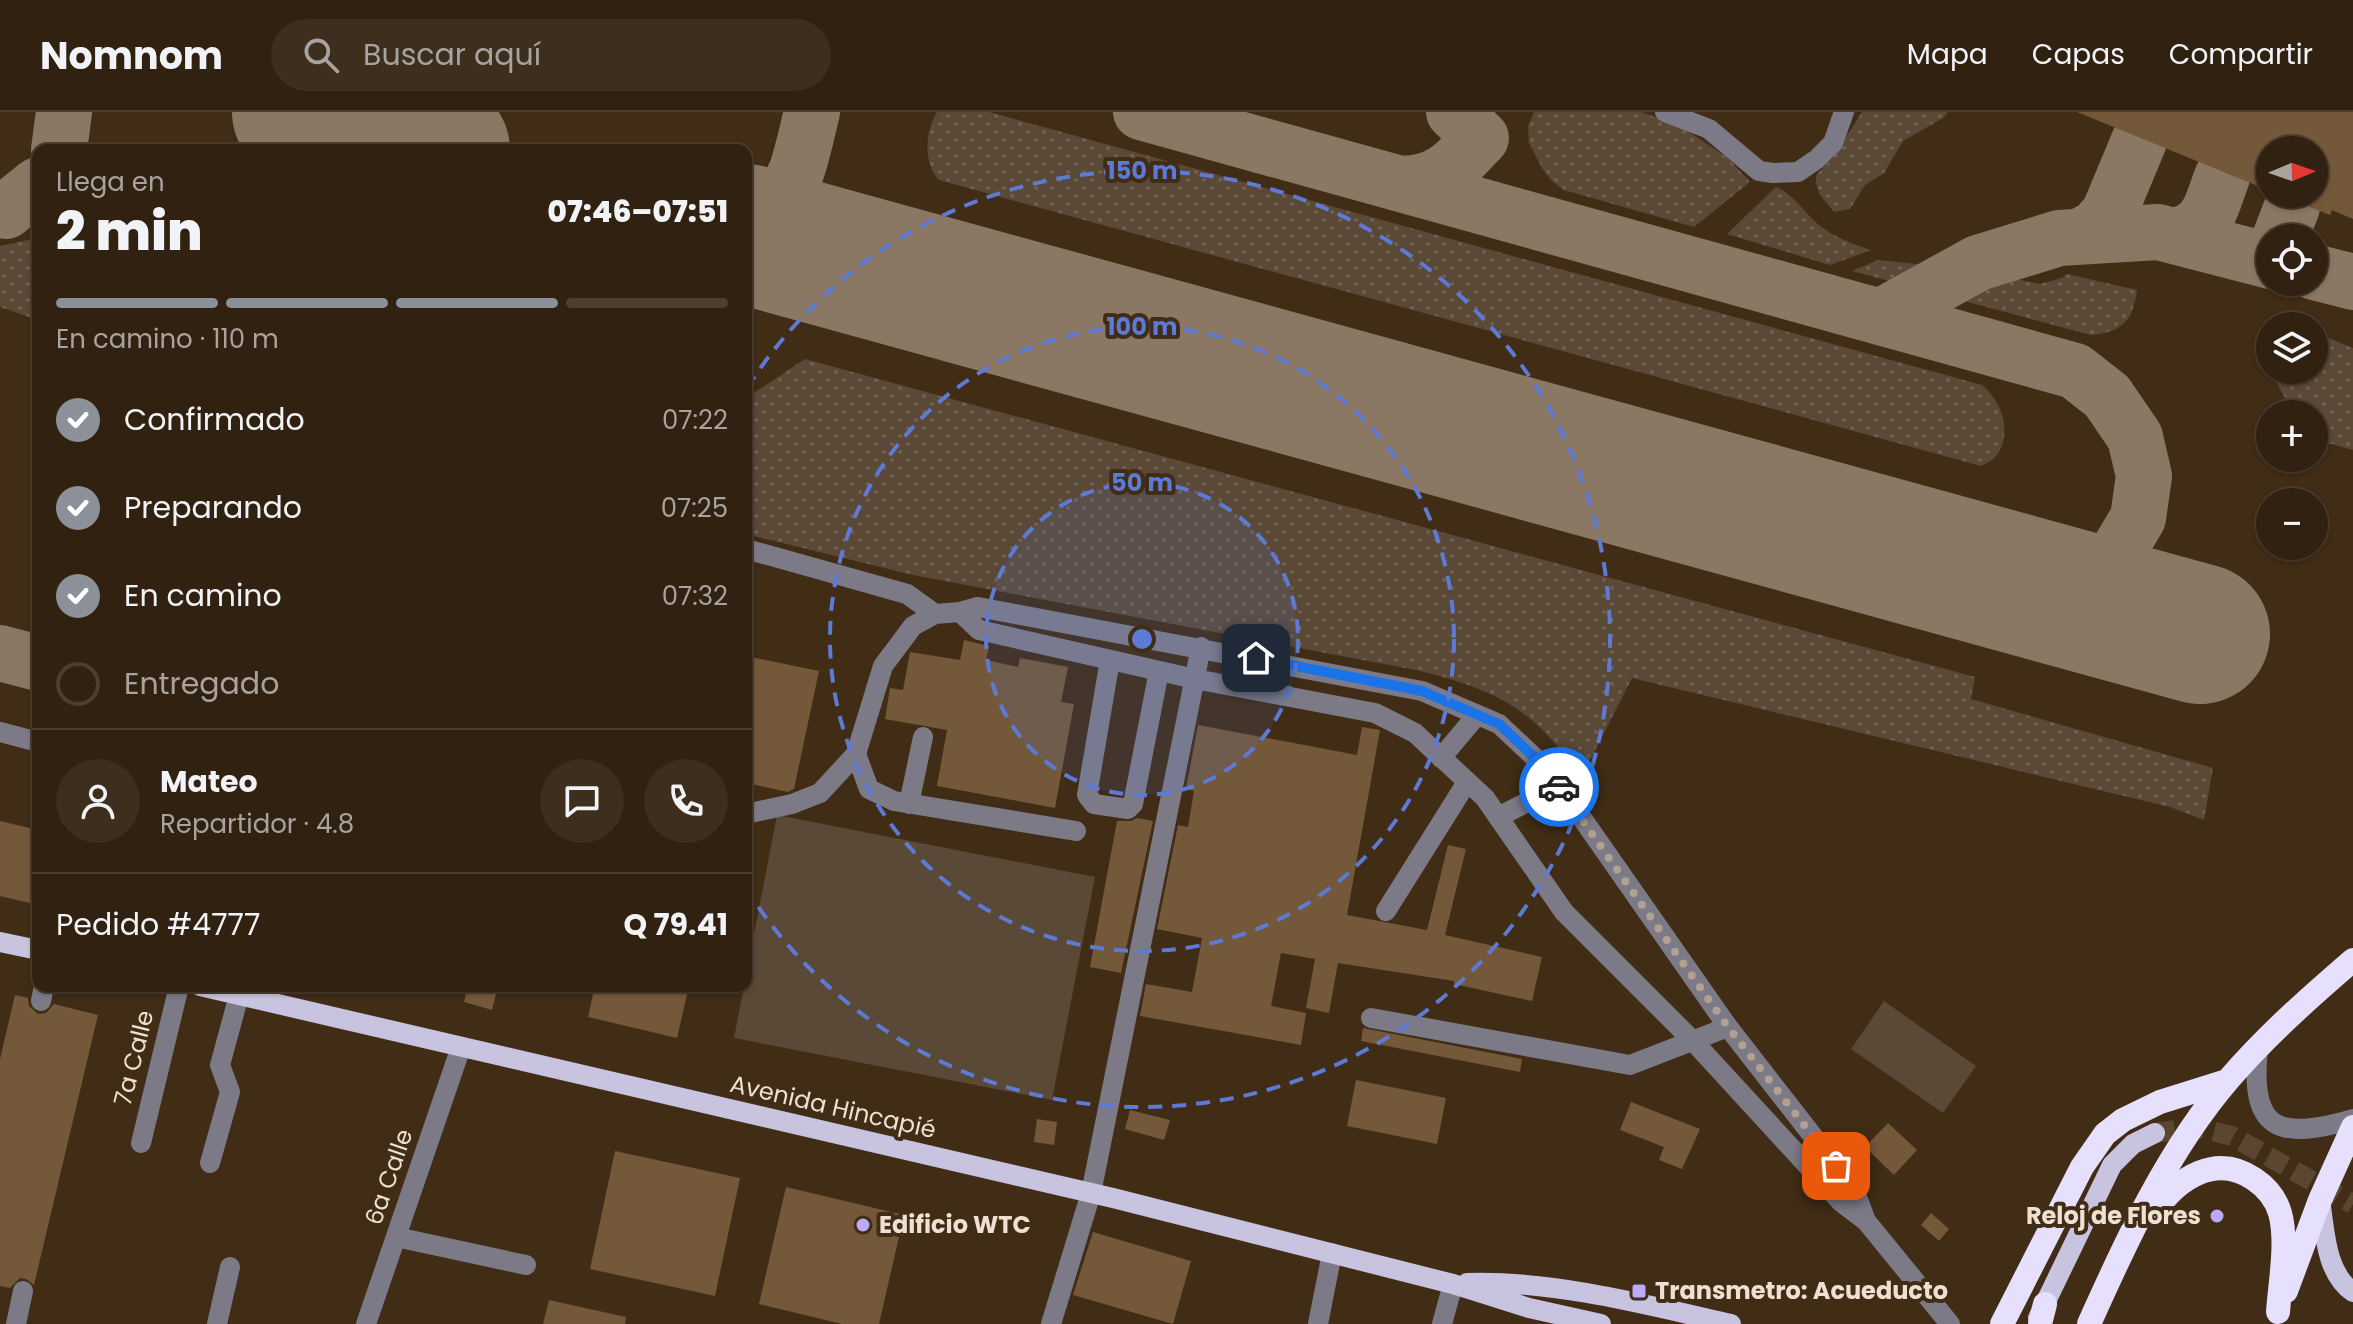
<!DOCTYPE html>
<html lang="es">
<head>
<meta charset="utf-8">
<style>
	body { margin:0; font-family:Poppins,sans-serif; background:#3d2e1e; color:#f1f3f6; height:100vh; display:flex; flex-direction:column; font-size:30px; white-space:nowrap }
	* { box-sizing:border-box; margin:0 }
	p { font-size:26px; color:#a8a39f }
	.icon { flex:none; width:44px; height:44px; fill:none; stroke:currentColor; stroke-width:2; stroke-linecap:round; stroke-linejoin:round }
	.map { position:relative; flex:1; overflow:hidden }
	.panel { position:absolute; left:32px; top:32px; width:720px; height:848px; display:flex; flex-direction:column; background:#312110; border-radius:16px; box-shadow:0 2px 6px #0004,0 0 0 2px #4c3e30 }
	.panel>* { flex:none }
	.needle { width:52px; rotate:88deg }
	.tools { position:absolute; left:2256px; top:24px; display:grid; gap:16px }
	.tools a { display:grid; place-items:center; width:72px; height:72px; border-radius:50%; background:#312110; box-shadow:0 2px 6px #0004,0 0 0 2px #4c3e30; font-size:40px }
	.pin { position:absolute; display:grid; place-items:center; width:68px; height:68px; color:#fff; margin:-34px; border-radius:16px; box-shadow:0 4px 12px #0006 }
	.courier { position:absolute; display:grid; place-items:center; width:80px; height:80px; margin:-40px; border:6px solid #1a73e8; border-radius:50%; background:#fff; color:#222; box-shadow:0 2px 10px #0007 }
	.head em { font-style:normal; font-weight:800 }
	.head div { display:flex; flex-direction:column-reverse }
	.head { display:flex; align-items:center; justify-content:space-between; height:136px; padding:0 24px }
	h1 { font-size:52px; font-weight:800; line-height:60px }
	.bar { display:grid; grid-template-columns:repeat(4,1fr); gap:12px 8px; align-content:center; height:96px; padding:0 24px }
	.bar i { height:10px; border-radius:6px; background:#4c3e30 }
	.bar .current { background:#8c9099 }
	.bar p { grid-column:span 4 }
	.line { display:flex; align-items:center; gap:20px; padding:0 24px; border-top:2px solid #4c3e30 }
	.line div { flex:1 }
	.round { display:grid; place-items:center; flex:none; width:84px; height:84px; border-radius:42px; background:#3d2e1e }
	ol { padding:0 24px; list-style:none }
	li { display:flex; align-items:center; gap:24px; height:88px }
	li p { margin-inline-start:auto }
	li .icon { padding:8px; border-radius:50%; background:#8c9099; color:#fff; stroke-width:4 }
	li:last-child { color:#a8a39f }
	li i { width:44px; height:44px; border:4px solid #4c3e30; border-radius:50% }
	header { display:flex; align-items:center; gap:48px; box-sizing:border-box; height:112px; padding:0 40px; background:#312110; border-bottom:2px solid #4c3e30 }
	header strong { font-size:38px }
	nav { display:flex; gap:44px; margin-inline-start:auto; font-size:28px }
	.search { width:560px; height:72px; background:#3d2e1e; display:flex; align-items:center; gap:20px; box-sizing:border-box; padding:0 28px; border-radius:44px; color:#a8a39f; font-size:30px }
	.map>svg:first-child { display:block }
	.grass { fill:url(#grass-dots) }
	.pitch { fill:#5b4937 }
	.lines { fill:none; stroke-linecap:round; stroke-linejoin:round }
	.taxiway { stroke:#8a7865; stroke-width:56 }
	.runway { stroke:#8a7865; stroke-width:140 }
	.building { fill:#74583a }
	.major-tunnel { stroke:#5b4731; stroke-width:20; stroke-dasharray:20 10; stroke-linecap:butt }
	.minor { stroke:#7d7a88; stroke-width:20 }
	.major { stroke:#c8c3df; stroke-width:20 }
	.highway { stroke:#e6e0fc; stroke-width:24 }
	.done { stroke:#b1a190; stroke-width:8; stroke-dasharray:0 14.4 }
	.route { stroke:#1a73e8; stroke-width:10 }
	.ring { fill:none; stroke:#5c7ad6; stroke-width:4; stroke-dasharray:14 10 }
	.poi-dot { fill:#bbaaf6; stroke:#412c15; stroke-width:3 }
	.labels { text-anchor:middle; stroke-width:8; stroke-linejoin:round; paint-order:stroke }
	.street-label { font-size:24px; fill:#eee0d2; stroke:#412c15 }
	.poi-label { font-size:24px; font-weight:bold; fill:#eee0d2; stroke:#412c15; text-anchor:start }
	.centre { fill:#5c7ad6; stroke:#412c15; stroke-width:4 }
	.ring-label { font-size:24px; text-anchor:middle; font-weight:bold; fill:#5c7ad6; stroke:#412c15; stroke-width:8; stroke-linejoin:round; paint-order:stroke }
</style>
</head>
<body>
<header>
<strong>Nomnom</strong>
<div class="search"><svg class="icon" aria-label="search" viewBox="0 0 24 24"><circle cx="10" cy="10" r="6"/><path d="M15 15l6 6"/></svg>Buscar aquí</div>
<nav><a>Mapa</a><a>Capas</a><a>Compartir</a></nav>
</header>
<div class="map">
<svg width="2353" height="1212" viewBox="0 0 2353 1212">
	<defs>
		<pattern id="grass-dots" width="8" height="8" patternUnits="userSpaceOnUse" patternTransform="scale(2)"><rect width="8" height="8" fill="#5b4937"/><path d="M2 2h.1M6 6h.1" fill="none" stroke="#736353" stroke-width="1.8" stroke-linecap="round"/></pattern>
	</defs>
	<rect width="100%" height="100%" fill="#412c15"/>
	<path class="grass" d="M937,0H989L1982,273C2007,293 2017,340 1981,354L939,68C923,51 925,20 937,0Z
		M1534,0H1641L1680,14L1728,46L1750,70L1694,115L1564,78L1552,69L1543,58L1529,31L1528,14Z
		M1862,0H1948L1943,6L1903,29L1884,61L1865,73L1850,97L1834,100L1820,83L1816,71V63L1832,47Z
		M1776,75C1794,82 1804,101 1819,113C1834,125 1852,132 1871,138L1830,153L1727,122Z
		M38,126V208L0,195V134Z
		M1878,148L1964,157L2040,172L2062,166L2067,162L2137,178C2133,208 2123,220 2091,223L1852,159Z
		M2314,220L2353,236V338L2314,327V302H2294L2274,266L2277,258H2314Z
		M805,247L1975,565L1971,587L2213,656L2204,708L2170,695L1632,566L1581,666C1534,596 1497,578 1416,558L913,463L746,422V286Z"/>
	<path class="pitch" d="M777,703L1095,765L1052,988L734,926Z
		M1884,889L1976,954L1943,1001L1851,937Z"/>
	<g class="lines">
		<path class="taxiway" d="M1141,0L2075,259L2107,284L2135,325L2144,364L2138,406L2116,443L2091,464L2049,480
			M59,38L64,0
			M412,38L430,35
			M794,64C791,91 790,114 804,138
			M1402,72C1442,71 1456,52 1481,26L1454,0
			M6,99L38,73
			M746,122C753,118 762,114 768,108C796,82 803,35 812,0
			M2081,124L2096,116L2109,101L2139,29
			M2174,124C2209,117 2211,94 2222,65
			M2280,126L2292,95
			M2314,160L2353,170
			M1880,205L1978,151L2059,126L2158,120L2270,149
			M0,541L38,551"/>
		<path class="runway" d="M302,0L440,38
			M746,122L2200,522"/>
	</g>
	<path class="building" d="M2077,0H2353V107L2332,98L2330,103L2279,83L2314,82V38H2270V79Z
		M964,528L989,534L986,548L1018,555L1020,546L1068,555L1061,590L1074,592L1055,696L937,674L947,618L885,607L890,576L903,578L910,540L960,548Z
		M746,544L819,559L794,677L788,680L746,671Z
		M1198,613L1357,643L1362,615L1380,618L1347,803L1427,818L1448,733L1466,737L1445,823L1542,845L1532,889L1454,872V869L1338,851L1329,901L1306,896L1315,847L1281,841L1271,894L1306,901L1301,933L1140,904L1146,872L1192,880L1202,826L1157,817L1178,713L1188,715L1194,679L1186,677Z
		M1137,706L1153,709L1121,861L1090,855L1117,709H1131Z
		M0,709L38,718V793L0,784Z
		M468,874H498L492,898L464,890Z
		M595,874H689L677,926L588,905Z
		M15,883L28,886L29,894L38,902L46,901L54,892L98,903L34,1173L26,1167L20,1166L10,1176L0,1174V947Z
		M1363,916L1522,947L1520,960L1361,929Z
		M1356,968L1446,986L1437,1032L1347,1014Z
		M1631,990L1700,1017L1682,1057L1659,1048L1664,1035L1620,1018Z
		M1130,998L1170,1008L1164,1028L1125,1017Z
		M1037,1007L1057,1010L1054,1033L1034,1030Z
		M1888,1011L1917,1038L1894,1063L1865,1035Z
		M615,1039L740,1066L715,1184L590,1157Z
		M786,1075L904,1103L879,1212H842L759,1192Z
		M1931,1101L1949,1117L1939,1129L1921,1113Z
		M1093,1120L1191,1149L1173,1212L1073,1183Z
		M549,1188L626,1205L625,1212H543Z"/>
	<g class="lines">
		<path class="major-tunnel" d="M2155,1021L2195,1015L2232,1024L2353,1092"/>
		<path class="minor" d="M1665,0L1709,17L1759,59L1773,61L1798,60L1817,47L1833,31L1844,0
			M746,437L907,482L935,502
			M960,500L979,518L1195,567L1375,601L1415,621L1485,686L1564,800L1694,930L1841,1090L1866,1109L1950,1212
			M1110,548L1087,683L1094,692L1128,697L1133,692L1159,559
			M0,620L38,630
			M856,642L869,677L894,689L1076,719
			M1441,646L1477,603
			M909,692L923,625
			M746,702L792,692L820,681L856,642L883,554L913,514L935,502L960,500L978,495L1422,579L1499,612L1549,659L1728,915L1854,1077L1866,1109
			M1498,705L1559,674
			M1386,799L1467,670
			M41,889L44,874
			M1371,906L1630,953L1728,915
			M2258,936C2249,1021 2280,1028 2353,1007
			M141,1031L179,874
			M210,1051L230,980L220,953L239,883
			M396,1125L526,1153
			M16,1212L23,1179
			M217,1212L230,1155
			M366,1212L461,935
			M1051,1212L1091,1081L1201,535
			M1318,1212L1332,1141
			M1442,1212L1453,1172"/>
		<path class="major" d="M0,830L38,838
			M200,874L1113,1086L1453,1172L1529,1196L1601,1212
			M2320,1088C2325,1118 2325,1161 2353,1180
			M1467,1171C1552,1168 1648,1193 1731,1212
			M2038,1206L2112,1053L2133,1032L2155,1021"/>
		<path class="highway" d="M2155,1099C2178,1066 2216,1041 2254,1067C2266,1075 2276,1087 2280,1101C2288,1129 2280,1171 2278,1200
			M2286,1179L2320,1088L2353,1015
			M2002,1212L2082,1055L2105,1022L2123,1008L2160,990L2227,969
			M2040,1212L2045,1192
			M2089,1212C2127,1127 2168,1038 2229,967C2267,923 2309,886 2353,848"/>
	</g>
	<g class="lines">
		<path class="done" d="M1559,675L1728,915L1836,1054"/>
		<path class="route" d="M1256,546L1422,579L1499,612L1549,659L1559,675"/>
	</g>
	<circle cx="1142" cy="527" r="156" fill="#5c7ad6" fill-opacity=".12"/>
	<g class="ring">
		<circle cx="1142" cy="527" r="156"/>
		<circle cx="1142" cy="527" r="312"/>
		<path d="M747 276A468 468 0 1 1 747 778"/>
	</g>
	<g class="poi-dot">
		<circle cx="2217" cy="1104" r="8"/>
		<circle cx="863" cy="1113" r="8"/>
		<rect x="1631" y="1171" width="16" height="16" rx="4"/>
	</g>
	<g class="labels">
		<g class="street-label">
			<text transform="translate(134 946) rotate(-76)" y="8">7a Calle</text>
			<text transform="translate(833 995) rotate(13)" y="8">Avenida Hincapié</text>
			<text transform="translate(389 1065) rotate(-71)" y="8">6a Calle</text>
		</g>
		<g class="poi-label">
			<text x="2201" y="1112" text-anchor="end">Reloj de Flores</text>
			<text x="879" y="1121">Edificio WTC</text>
			<text x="1655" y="1187">Transmetro: Acueducto</text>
		</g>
	</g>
	<circle cx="1142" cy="527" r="12" class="centre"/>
	<g class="ring-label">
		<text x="1142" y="67">150 m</text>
		<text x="1142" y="223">100 m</text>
		<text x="1142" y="379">50 m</text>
	</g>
</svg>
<div class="tools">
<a><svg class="needle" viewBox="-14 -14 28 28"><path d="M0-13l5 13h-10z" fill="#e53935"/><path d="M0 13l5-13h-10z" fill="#a8a39f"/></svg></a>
<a><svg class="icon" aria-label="locate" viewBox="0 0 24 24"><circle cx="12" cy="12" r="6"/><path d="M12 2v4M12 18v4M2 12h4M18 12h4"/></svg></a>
<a><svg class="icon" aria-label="layers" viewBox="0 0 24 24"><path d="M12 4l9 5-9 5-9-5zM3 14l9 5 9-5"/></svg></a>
<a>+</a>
<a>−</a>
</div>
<div class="pin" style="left:1836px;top:1054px;background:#ea580c"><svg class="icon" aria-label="bag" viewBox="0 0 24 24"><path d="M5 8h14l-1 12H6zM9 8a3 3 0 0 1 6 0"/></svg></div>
<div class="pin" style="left:1256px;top:546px;background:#1f2937"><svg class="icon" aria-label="home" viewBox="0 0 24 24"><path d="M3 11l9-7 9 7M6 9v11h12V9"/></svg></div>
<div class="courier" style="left:1559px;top:675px"><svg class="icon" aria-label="car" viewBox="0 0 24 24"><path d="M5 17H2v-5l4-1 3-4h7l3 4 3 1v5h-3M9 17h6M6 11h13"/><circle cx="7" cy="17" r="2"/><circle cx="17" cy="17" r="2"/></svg></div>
<section class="panel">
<div class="head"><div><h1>2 min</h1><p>Llega en</p></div><em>07:46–07:51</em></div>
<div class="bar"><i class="current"></i><i class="current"></i><i class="current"></i><i></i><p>En camino · 110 m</p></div>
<ol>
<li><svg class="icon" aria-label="check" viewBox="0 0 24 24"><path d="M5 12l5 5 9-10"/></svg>Confirmado<p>07:22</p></li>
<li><svg class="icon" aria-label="check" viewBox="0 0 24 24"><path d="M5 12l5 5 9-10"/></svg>Preparando<p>07:25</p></li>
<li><svg class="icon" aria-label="check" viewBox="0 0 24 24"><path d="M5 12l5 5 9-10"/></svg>En camino<p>07:32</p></li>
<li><i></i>Entregado</li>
</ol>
<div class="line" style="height:144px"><a class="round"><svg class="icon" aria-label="person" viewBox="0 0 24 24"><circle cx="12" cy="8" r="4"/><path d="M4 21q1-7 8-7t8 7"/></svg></a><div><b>Mateo</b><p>Repartidor · 4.8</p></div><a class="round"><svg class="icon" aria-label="chat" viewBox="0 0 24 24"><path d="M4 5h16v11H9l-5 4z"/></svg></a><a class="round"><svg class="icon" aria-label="phone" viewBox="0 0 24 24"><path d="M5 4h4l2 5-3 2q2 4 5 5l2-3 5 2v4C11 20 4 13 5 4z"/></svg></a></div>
<div class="line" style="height:104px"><div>Pedido #4777</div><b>Q 79.41</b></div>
</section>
</div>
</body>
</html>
